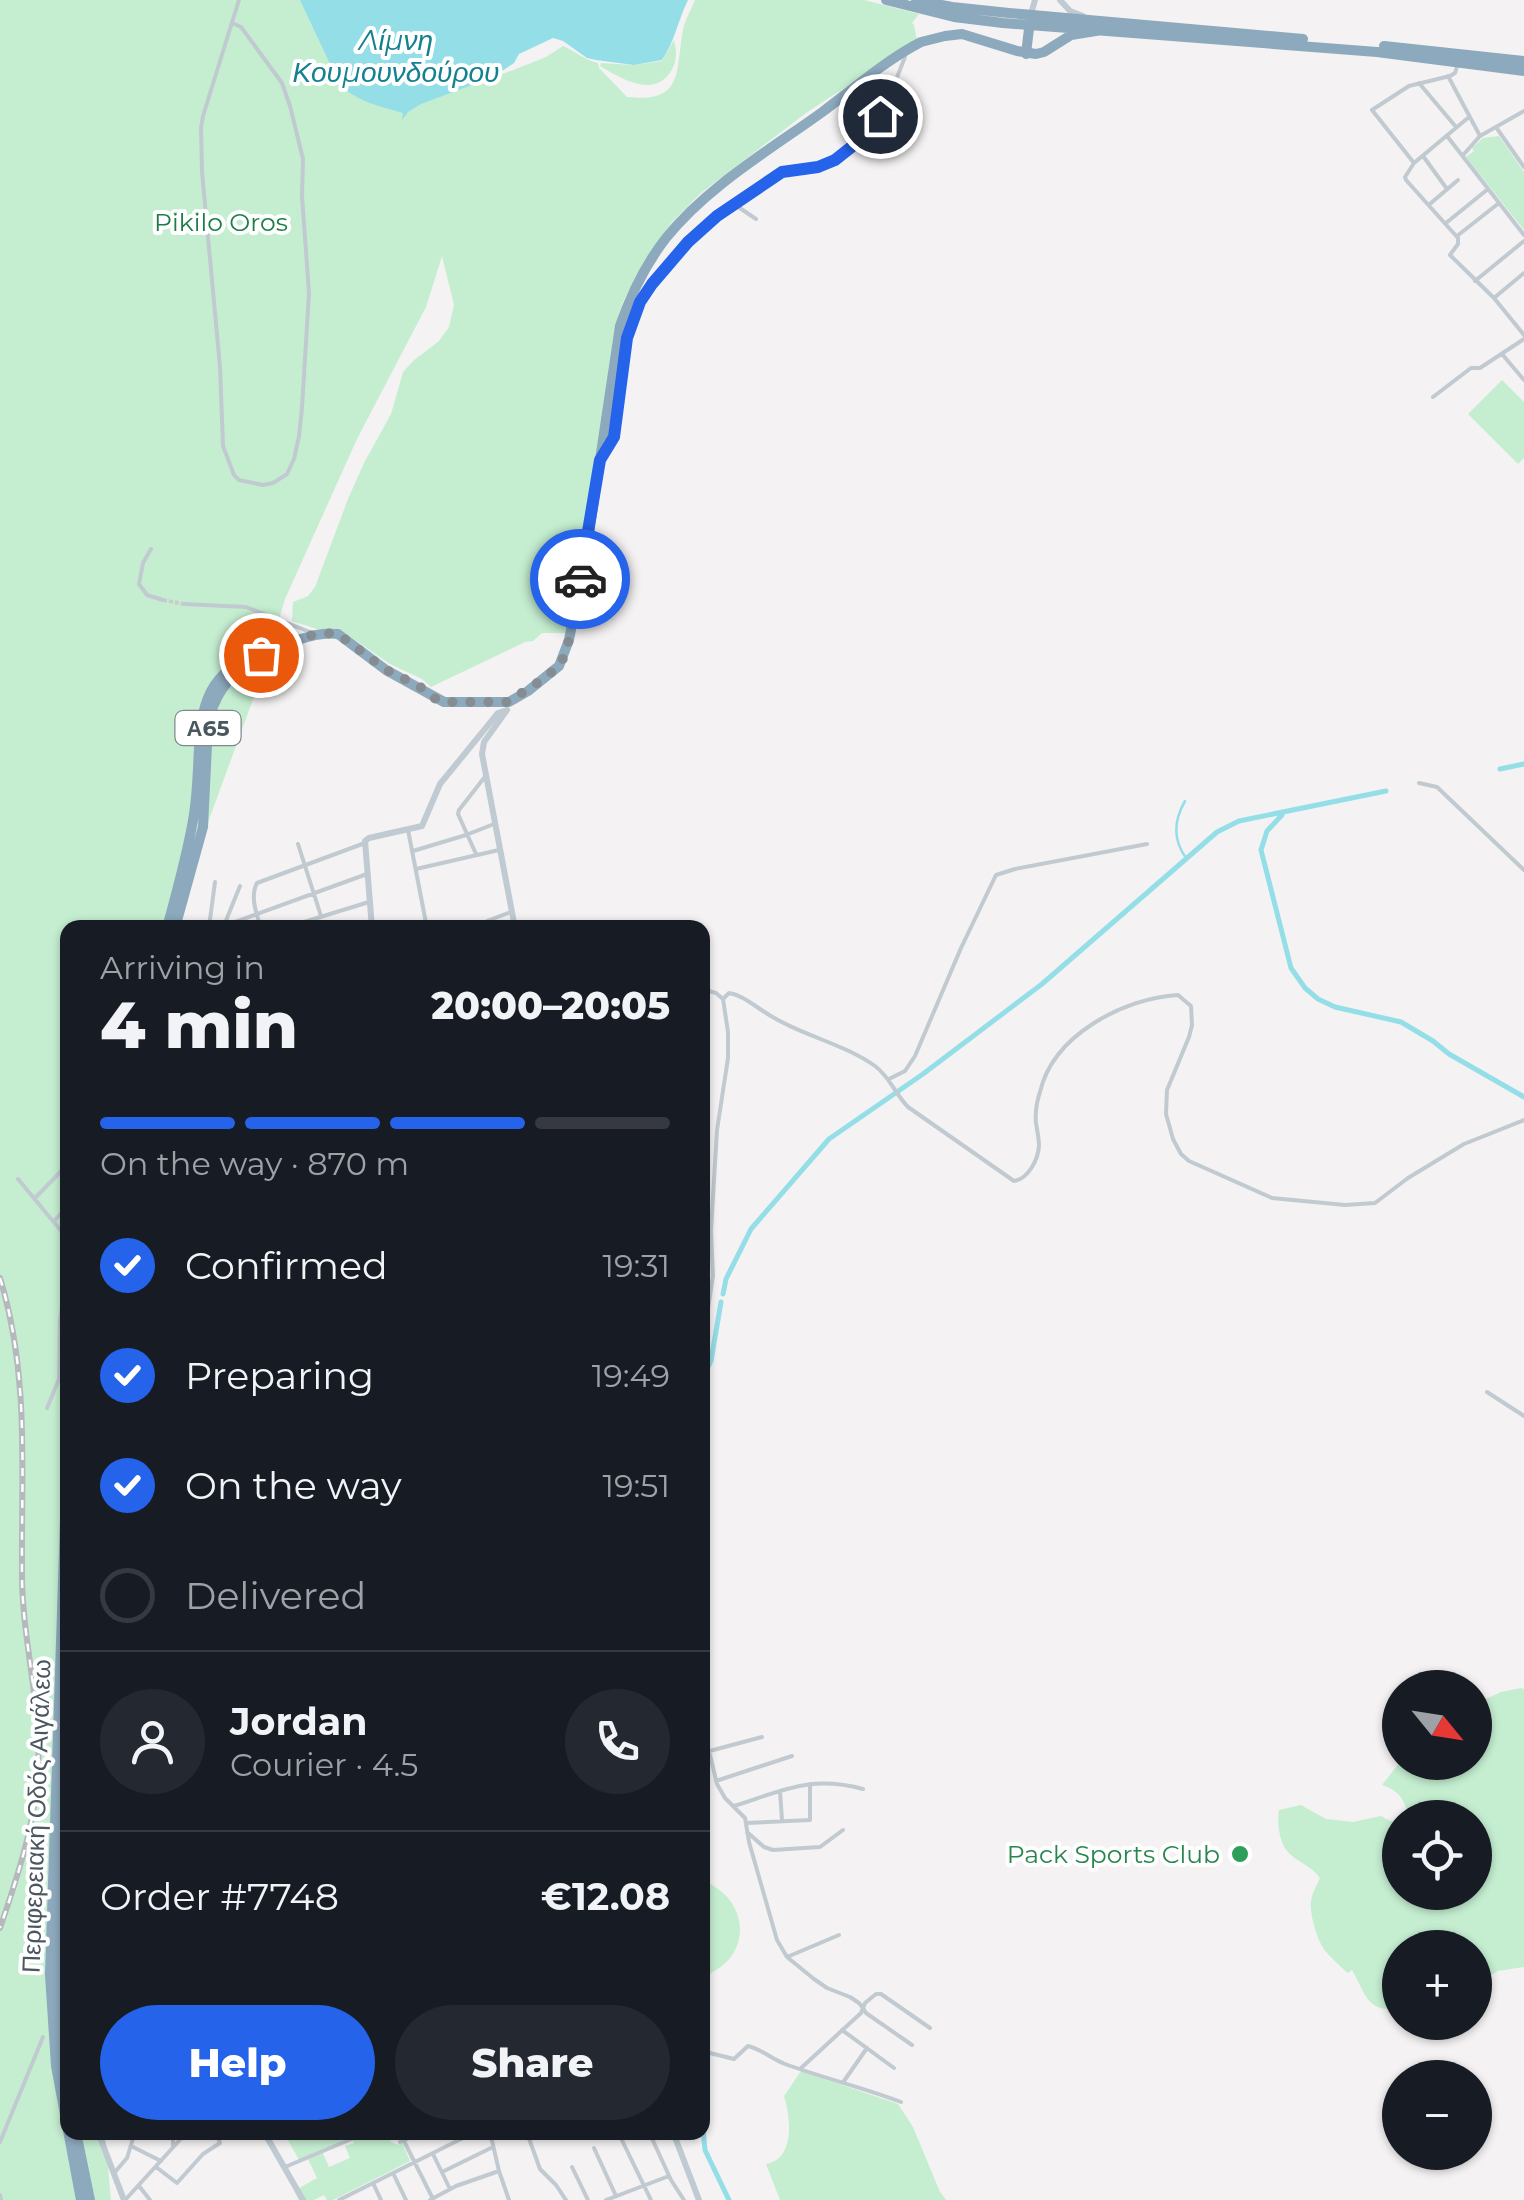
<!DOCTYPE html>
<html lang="en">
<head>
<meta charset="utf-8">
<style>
	body { margin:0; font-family:Montserrat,sans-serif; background:#242831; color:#f1f3f6; height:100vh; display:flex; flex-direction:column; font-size:38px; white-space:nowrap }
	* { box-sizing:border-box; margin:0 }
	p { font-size:32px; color:#9ea1a6 }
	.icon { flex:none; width:55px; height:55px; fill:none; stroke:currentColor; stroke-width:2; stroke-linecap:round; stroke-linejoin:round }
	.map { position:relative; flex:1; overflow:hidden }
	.sheet { position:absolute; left:60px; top:920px; width:650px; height:1220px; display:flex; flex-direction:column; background:#171b24; border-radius:20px; box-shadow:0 2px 8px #0004 }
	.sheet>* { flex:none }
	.needle { width:65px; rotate:120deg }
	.controls { position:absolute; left:1382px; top:1670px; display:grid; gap:20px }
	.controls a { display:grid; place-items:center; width:110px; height:110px; border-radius:50%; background:#171b24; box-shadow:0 2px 8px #0004; font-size:50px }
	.pin { position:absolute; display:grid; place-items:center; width:85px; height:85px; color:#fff; margin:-42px; border:5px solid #fff; border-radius:50%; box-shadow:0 2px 10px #0007 }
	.courier { position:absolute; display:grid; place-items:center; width:100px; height:100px; margin:-50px; border:8px solid #2563eb; border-radius:50%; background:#fff; color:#222; box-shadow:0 2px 12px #0007 }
	.overview em { font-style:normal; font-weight:800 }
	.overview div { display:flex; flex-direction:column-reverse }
	.overview { display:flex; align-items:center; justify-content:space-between; height:170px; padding:0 40px }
	h1 { font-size:65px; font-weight:800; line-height:75px }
	.bar { display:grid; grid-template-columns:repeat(4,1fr); gap:15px 10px; align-content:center; height:120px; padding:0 40px }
	.bar i { height:12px; border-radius:8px; background:#363941 }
	.bar .current { background:#2563eb }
	.bar p { grid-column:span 4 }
	.line { display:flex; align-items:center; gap:25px; padding:0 40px; border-top:2px solid #363941 }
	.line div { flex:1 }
	.round { display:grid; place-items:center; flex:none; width:105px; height:105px; border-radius:52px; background:#242831 }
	ol { padding:0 40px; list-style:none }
	li { display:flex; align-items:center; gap:30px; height:110px }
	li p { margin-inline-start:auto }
	li .icon { padding:10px; border-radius:50%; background:#2563eb; color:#fff; stroke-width:4 }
	li:last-child { color:#9ea1a6 }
	li i { width:55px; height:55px; border:5px solid #363941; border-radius:50% }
	.action { display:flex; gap:20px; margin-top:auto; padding:20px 40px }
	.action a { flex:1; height:115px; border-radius:60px; background:#2563eb; color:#fff; font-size:40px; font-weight:800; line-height:115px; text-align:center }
	.action a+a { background:#242831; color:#f1f3f6 }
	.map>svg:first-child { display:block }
	.green { fill:#c5eed1 }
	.water { fill:#94dee8 }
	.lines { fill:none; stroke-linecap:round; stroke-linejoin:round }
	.stream { stroke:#94dee8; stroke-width:2.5 }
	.canal { stroke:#94dee8; stroke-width:5 }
	.street-tunnel { stroke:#cacbcd; stroke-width:4; stroke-dasharray:4 2; stroke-linecap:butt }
	.street { stroke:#c1cad0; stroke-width:4 }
	.secondary { stroke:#bfcad2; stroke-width:6 }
	.highway { stroke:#8da9bd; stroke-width:10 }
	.rail-casing { stroke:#b5b8bc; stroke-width:6 }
	.rail { stroke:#fff; stroke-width:2.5; stroke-dasharray:8; stroke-linecap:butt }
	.done { stroke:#868d92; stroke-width:10; stroke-dasharray:0 18 }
	.route { stroke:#2563eb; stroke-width:12 }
	.leisure-dot { fill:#2e9e5b; stroke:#fff; stroke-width:4 }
	.labels { text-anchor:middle; stroke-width:8; stroke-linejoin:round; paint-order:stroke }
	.shield { fill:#fff; stroke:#81898f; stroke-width:2.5 }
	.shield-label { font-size:22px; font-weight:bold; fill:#4b575f }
	.park-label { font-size:25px; fill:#1d7e46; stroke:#fff }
	.street-label { font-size:25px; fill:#4b575f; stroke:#fff }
	.leisure-label { font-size:25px; fill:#27864d; stroke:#fff; text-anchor:end }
	.water-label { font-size:28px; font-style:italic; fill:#148191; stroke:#fff }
</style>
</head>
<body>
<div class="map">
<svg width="1524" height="2200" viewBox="0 0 1524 2200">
	<rect width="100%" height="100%" fill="#f4f2f2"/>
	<path class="green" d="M0,0H539L495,77L546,57L563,46C575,51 584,60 598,63L599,68L627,97C684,103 675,73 683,30C685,20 691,10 695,0H864L919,14L912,23L914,25L917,40L806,113L701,193L672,222L637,274L622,304L613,339L593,490L567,633H542L533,641L525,642L431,687L422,679L390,664L342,631L335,628L320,630L292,621L293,602L308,596L315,587L348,499L364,463L391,414L403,372L413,361L439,341L449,327L454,305L442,256L426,307L357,439L285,599L262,675L181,896L174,927L68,928V2132L105,2133L111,2200H0Z
		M674,40C677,52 677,62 671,71C654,99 620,78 600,66L601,63L634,65L662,61Z
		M1499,136L1524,172V230L1466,157L1474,151L1472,148L1483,138Z
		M1502,380L1524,402V458L1518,464L1468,414Z
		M1521,1688L1524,1689V1967L1498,1971L1475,1985V1948H1400V2008C1367,2014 1366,1994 1352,1970L1348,1973C1343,1969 1326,1953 1324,1949C1317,1940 1309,1912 1311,1901C1312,1893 1317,1885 1320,1878C1310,1864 1296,1862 1287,1851C1279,1841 1277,1822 1279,1810L1301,1805L1326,1819L1353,1822L1381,1816L1390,1821L1400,1820V1892H1475V1818L1402,1817L1407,1810C1402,1796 1397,1790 1382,1785L1400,1762H1475V1704L1501,1692Z
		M703,1881C732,1891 750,1923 734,1952C727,1965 715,1971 703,1977Z
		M801,2071L898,2104L913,2127L940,2192L946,2200H780L766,2164C795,2159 791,2118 784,2096Z
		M284,2133H339L343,2142L322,2151L329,2167L350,2158L345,2146L354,2143L350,2133H387L391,2142L398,2145L402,2143L410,2161L333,2200H327L324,2195L314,2200H299L294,2191L317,2178L307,2157L299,2160Z"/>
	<path class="water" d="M300,0H688C678,20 675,41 662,60L634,65L596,60L587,58L563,41L553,38L519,54L514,63L493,77L421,104L408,112L402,120L403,113C380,106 354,102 338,81Z"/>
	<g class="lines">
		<path class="stream" d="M1185,801C1174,820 1173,840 1186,858"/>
		<path class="canal" d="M1500,769L1524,764
			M1282,815L1267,831L1261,850L1291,968L1305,988L1318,999L1335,1007L1401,1022L1433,1041L1449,1054L1524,1097
			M723,1294L726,1279L751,1229L829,1139L923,1074L1042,984L1217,832L1239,821L1386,791
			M702,1379L711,1361L721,1302
			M702,2117L705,2150L729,2200"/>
		<path class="street-tunnel" d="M163,600L184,604"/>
		<path class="street" d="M232,23L241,27L282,83L290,106L303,159L302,196L309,293L302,408L299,436L294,459L287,474L273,483L263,485L239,480L234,475L223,446L220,367L202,172L201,128L203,116L239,0
			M1448,76L1480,136
			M1419,83L1456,127
			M1469,117L1414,163L1405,177L1406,180L1458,238V244L1450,255L1494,298L1524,335
			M1498,130L1524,167
			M1447,136L1524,235
			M1464,154L1480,136L1524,111
			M1423,156L1447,189
			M1414,163L1372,110L1409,86L1450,76L1455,73L1458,63
			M1431,203L1458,180
			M734,204C750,192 767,176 786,170C799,167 812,170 824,165C872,147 888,100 905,57
			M1446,223L1488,189
			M1457,236L1499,203
			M1475,281L1524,241
			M1494,298L1524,273
			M1502,354L1524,380
			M1433,397L1471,368H1480L1524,339
			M606,452C620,432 617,401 620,378C623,358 626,336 633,317C650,273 696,230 734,204L756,219
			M151,549L143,563L139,584L147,595L163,600
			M184,604L246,607L310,632
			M1419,783L1437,787L1524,870
			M408,830L427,928
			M298,844L321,916
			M413,851L466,835L494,824
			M476,854L458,814L459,810L484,778
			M416,869L499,850
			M487,921L511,912
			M225,923L240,886
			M209,926H224L367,874
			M209,927L215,882
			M261,928C256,913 250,896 257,883L365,843
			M299,928L304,922L369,902
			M702,989L716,993L723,999
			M889,1079L905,1071L915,1056L961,948L996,875L1015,869L1147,844
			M18,1179L62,1232
			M36,1197L68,1164
			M54,1221L68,1206
			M702,1348L713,1276L711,1231L717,1130L728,1058V1032L723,999L729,993C742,995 752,1004 763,1011C798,1035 843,1043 875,1066C890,1077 895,1094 908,1107L1014,1181C1028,1179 1038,1160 1039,1146C1039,1138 1037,1130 1036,1123C1035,1113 1037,1101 1040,1092C1053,1035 1124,998 1178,995L1191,1006L1192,1025L1189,1037L1167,1090L1166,1114L1173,1139L1181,1154L1189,1161L1272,1198L1345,1205L1375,1203L1408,1178L1464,1144L1524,1120
			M1487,1392L1524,1416
			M47,1408L59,1379L60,1320L68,1269
			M706,1752L710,1755L717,1784L725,1798L745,1818L749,1842L777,1940L787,1957L814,1979L827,1988L850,1997L859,2003L863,2008L861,2013L800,2069
			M702,1753L762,1737
			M716,1781L792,1756
			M780,1791L782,1820
			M734,1806C784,1790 811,1775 863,1789
			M746,1823L810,1820V1784
			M747,1832L764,1847L773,1850L820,1847L843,1830
			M787,1957L839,1935
			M842,2030L894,2068
			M912,2045L866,2013L863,2008L865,2003L876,1994H881L930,2028
			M702,2051L734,2059L748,2046C761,2049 772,2059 785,2064C823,2078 862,2087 901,2102
			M844,2081L867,2048
			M173,2132V2147
			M490,2132L499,2171L509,2200
			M618,2132L651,2200
			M649,2132L671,2180L684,2200
			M527,2133L540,2169L556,2185L566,2200
			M404,2141L433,2199
			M0,2142L43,2037
			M400,2142L421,2132
			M131,2146L161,2161
			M594,2148L616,2196
			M433,2154L450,2189
			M156,2167L177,2183L203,2154L220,2143L216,2132
			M285,2167L368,2132
			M572,2167L588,2200
			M115,2172L127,2158L135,2132
			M442,2172L493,2147
			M393,2173L406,2200
			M373,2183L381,2200
			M139,2186L150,2200
			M0,2195L1,2200
			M126,2199L187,2132
			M339,2200L475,2132
			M430,2200L456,2186L499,2171
			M606,2200L669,2176"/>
		<path class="secondary" d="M1060,0L1070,11L1083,16
			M1031,14L1035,0
			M507,710L484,742L482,754L515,928
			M372,928L365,841L369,838L422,826L440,784L498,713L507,710
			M98,2132L124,2200
			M264,2132L303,2200
			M673,2132L699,2200"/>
		<path class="highway" d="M886,0L954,17L1003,23L1377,52L1524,71
			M916,0L952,7L1009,13L1303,39
			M1384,46L1524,61
			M1026,54L1030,20
			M167,928C177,890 188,853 194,814C206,737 180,672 278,646C297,641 317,631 338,634L386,670L444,702H509L528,691L559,666L569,640L588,540L620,326C631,294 645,265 666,238C707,187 768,151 821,113C853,89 886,60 921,42L945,36L962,34L1017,51L1036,54L1044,52L1071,35L1102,30
			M175,928L203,827L208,725C213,696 229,675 253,659
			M68,1430L50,1975L56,2066L81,2200
			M68,1712L58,1950L60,2023L68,2081
			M76,2132L90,2200"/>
		<defs>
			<path id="rail" d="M0,1278C30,1376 21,1473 22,1574C22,1628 35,1681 38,1734C42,1803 22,1864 0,1928"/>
		</defs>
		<use href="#rail" class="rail-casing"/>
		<use href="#rail" class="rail"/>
	</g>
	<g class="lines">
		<path class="done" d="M261,655C283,643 312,631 338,634L386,670L419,686L437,700L451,702H508L548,676L562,661L569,640L580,579"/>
		<path class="route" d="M580,579L600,460L614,437L627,338L640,302L652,284L688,242L717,216L782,172L818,167L835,160L864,137L880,116"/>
	</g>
	<circle class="leisure-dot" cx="1240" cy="1854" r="10"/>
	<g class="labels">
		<rect class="shield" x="175.5" y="711" width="65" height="34" rx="8"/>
		<g class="shield-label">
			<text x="208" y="736">Α65</text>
		</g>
		<g class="park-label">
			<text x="221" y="231">Pikilo Oros</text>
		</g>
		<g class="street-label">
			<text transform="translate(36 1816) rotate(-88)" y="9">Περιφερειακή Οδός Αιγάλεω</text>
		</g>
		<g class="leisure-label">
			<text x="1220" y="1863">Pack Sports Club</text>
		</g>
		<g class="water-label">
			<text x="396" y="50">Λίμνη<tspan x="396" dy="32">Κουμουνδούρου</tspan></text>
		</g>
	</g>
</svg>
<div class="controls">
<a><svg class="needle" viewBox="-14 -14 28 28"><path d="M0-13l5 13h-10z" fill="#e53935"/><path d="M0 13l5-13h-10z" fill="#9ea1a6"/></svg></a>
<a><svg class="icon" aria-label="locate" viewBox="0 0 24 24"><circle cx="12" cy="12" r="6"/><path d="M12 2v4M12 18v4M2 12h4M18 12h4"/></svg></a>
<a>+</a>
<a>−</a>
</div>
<div class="pin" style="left:261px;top:655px;background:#ea580c"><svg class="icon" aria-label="bag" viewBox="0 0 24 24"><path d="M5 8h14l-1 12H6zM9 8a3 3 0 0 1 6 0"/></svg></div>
<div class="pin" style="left:880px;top:116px;background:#1f2937"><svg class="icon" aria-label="home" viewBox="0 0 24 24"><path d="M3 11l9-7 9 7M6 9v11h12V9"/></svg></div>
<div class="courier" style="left:580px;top:579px"><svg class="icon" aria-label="car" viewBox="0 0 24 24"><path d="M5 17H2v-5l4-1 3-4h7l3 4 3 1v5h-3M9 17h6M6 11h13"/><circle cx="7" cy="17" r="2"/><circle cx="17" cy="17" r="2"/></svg></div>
<section class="sheet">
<div class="overview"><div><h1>4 min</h1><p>Arriving in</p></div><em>20:00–20:05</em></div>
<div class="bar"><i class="current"></i><i class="current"></i><i class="current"></i><i></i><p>On the way · 870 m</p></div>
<ol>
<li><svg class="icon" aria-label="check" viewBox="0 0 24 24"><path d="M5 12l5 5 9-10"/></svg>Confirmed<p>19:31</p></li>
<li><svg class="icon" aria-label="check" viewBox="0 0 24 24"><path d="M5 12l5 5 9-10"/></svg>Preparing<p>19:49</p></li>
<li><svg class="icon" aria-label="check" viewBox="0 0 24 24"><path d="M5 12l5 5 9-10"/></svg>On the way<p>19:51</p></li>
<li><i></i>Delivered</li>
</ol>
<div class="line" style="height:180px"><a class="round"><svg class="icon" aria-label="person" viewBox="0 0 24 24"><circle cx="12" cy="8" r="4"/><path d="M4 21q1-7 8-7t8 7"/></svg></a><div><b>Jordan</b><p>Courier · 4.5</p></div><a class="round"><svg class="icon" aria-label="phone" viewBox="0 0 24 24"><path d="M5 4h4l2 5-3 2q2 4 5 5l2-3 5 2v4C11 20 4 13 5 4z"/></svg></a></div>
<div class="line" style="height:130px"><div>Order #7748</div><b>€12.08</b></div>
<div class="action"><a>Help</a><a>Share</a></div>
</section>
</div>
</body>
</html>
